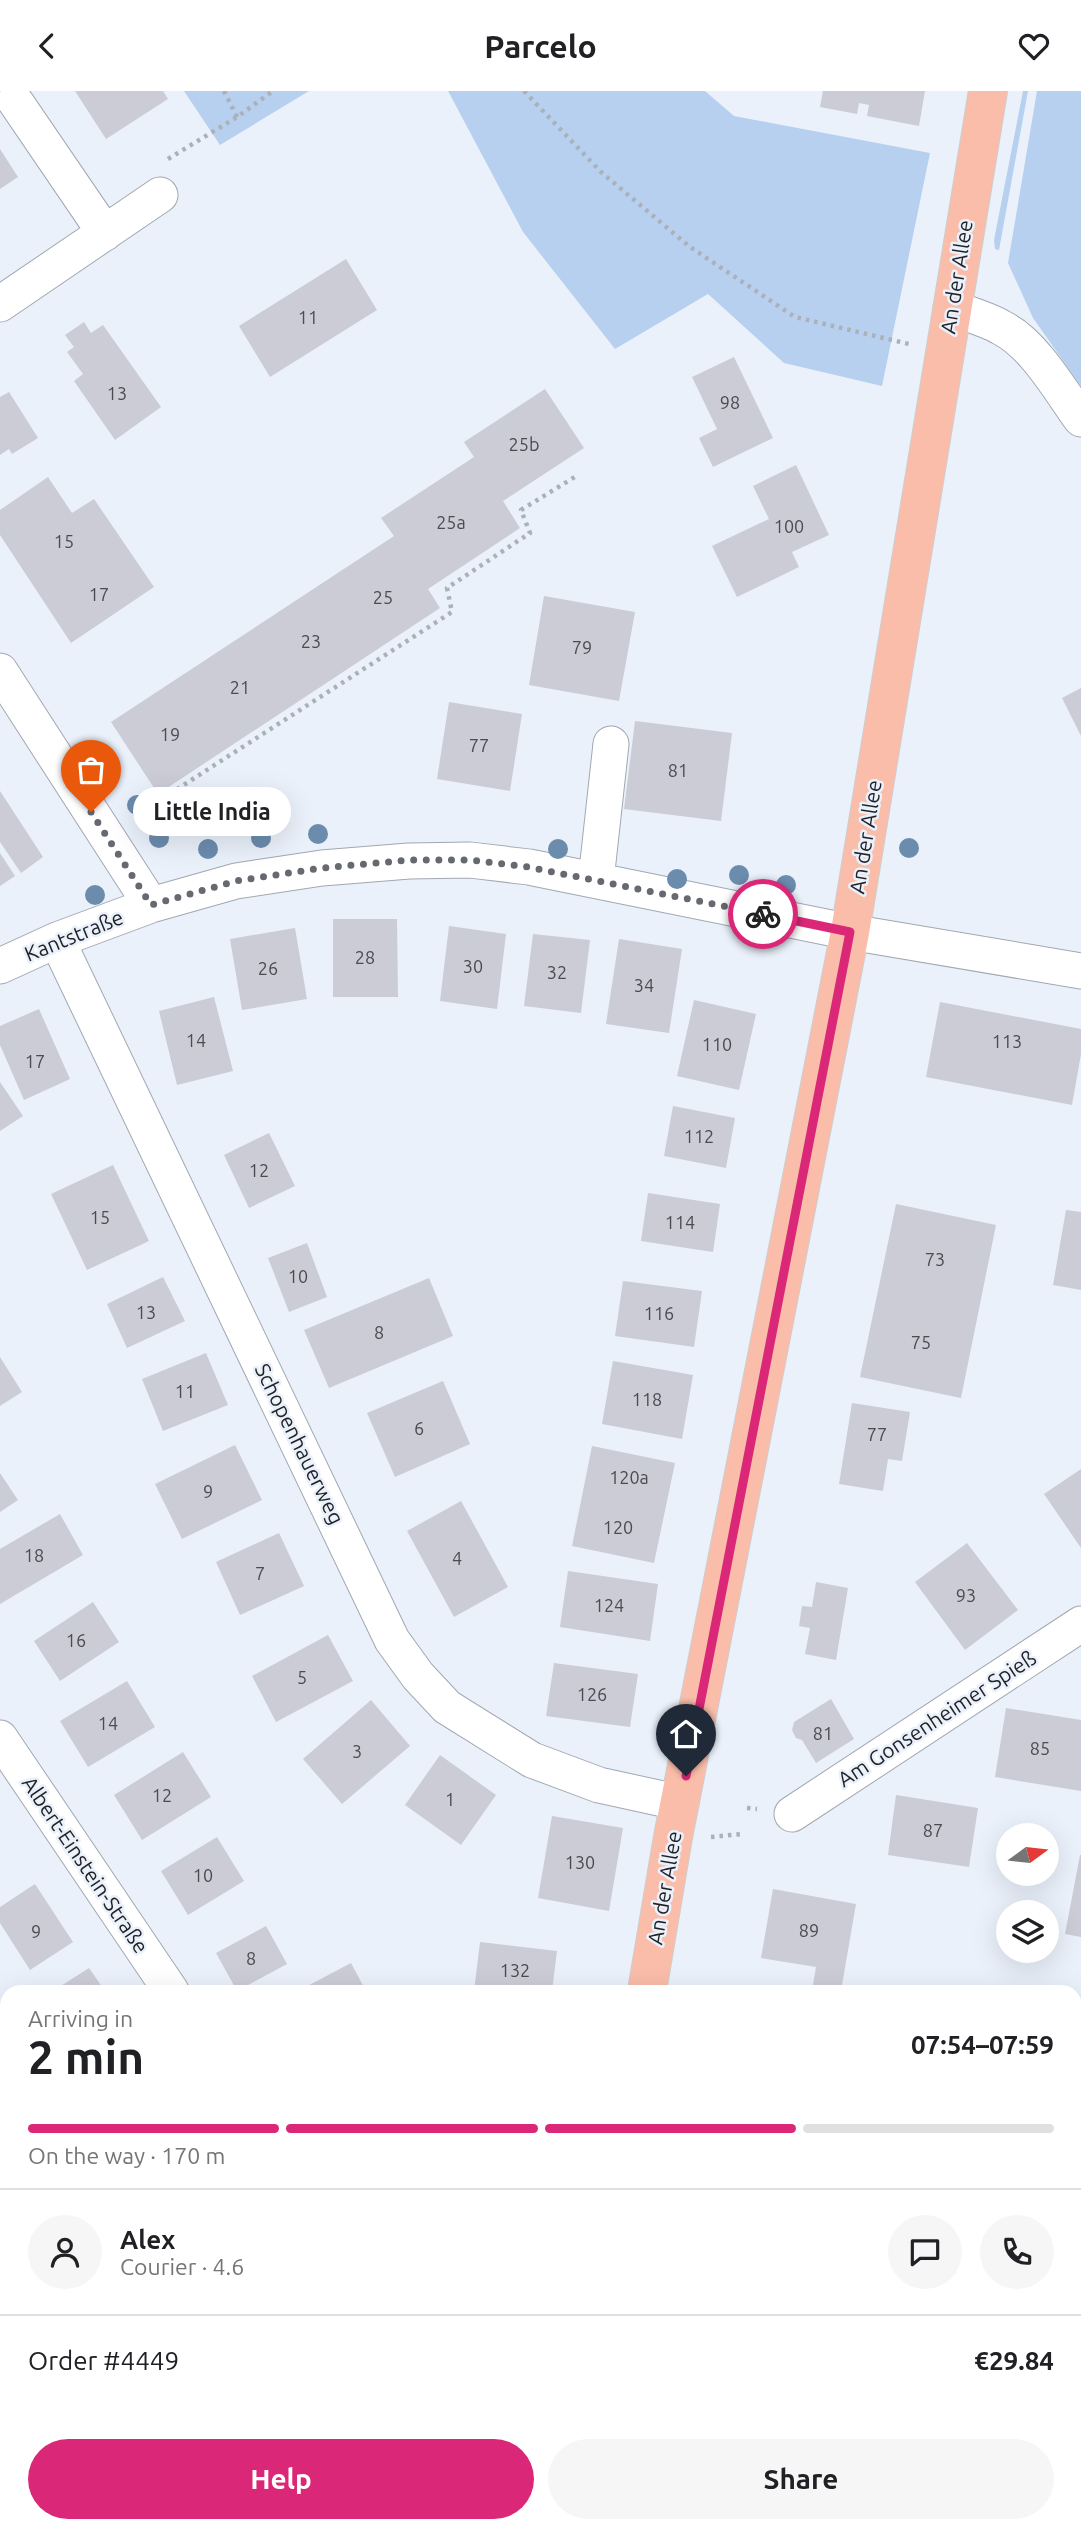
<!DOCTYPE html>
<html lang="en">
<head>
<meta charset="utf-8">
<style>
	body { margin:0; font-family:Ubuntu,sans-serif; background:#f6f6f6; color:#202124; height:100vh; display:flex; flex-direction:column; font-size:26px; white-space:nowrap }
	* { box-sizing:border-box; margin:0 }
	p { font-size:23px; color:#757577 }
	.icon { flex:none; width:38px; height:38px; fill:none; stroke:currentColor; stroke-width:2; stroke-linecap:round; stroke-linejoin:round }
	.map { position:relative; flex:1; overflow:hidden }
	.details { position:absolute; left:0px; top:1894px; width:1082px; height:548px; display:flex; flex-direction:column; background:#fff; border-radius:21px 21px 0 0; box-shadow:0 7px 28px #0002 }
	.details>* { flex:none }
	.needle { width:46px; rotate:75deg }
	.buttons { position:absolute; left:996px; top:1732px; display:grid; gap:14px }
	.buttons a { display:grid; place-items:center; width:63px; height:63px; border-radius:50%; background:#fff; box-shadow:0 7px 28px #0002; font-size:35px }
	.pin { position:absolute; display:grid; place-items:center; width:60px; height:60px; color:#fff; margin:-72px -30px; border-radius:50% 50% 50% 0; rotate:-45deg; box-shadow:0 0 7px #0007 }
	.pin .icon { rotate:45deg }
	.courier { position:absolute; display:grid; place-items:center; width:70px; height:70px; margin:-35px; border:5px solid #db2777; border-radius:50%; background:#fff; color:#222; box-shadow:0 2px 9px #0007 }
	.bubble { position:absolute; height:49px; border-radius:24px; background:#fff; box-shadow:0 7px 28px #0002; font-size:23px; font-weight:700; line-height:49px; text-align:center }
	.head em { font-style:normal; font-weight:700 }
	.head div { display:flex; flex-direction:column-reverse }
	.head { display:flex; align-items:center; justify-content:space-between; height:119px; padding:0 28px }
	h1 { font-size:46px; font-weight:700; line-height:52px }
	.bar { display:grid; grid-template-columns:repeat(4,1fr); gap:10px 7px; align-content:center; height:84px; padding:0 28px }
	.bar i { height:9px; border-radius:5px; background:#e0e0e0 }
	.bar .on { background:#db2777 }
	.bar p { grid-column:span 4 }
	.line { display:flex; align-items:center; gap:18px; padding:0 28px; border-top:2px solid #e0e0e0 }
	.line div { flex:1 }
	.round { display:grid; place-items:center; flex:none; width:74px; height:74px; border-radius:37px; background:#f6f6f6 }
	.action { display:flex; gap:14px; margin-top:auto; padding:14px 28px }
	.action a { flex:1; height:80px; border-radius:42px; background:#db2777; color:#fff; font-size:28px; font-weight:700; line-height:80px; text-align:center }
	.action a+a { background:#f6f6f6; color:#202124 }
	header { display:flex; justify-content:space-between; align-items:center; height:91px; padding:0 28px; background:#fff; font-size:32px; font-weight:700 }
	.map>svg:first-child { display:block }
	.green { fill:#b7d0ef }
	.building { fill:#cbccd6 }
	.lines { fill:none; stroke-linecap:round; stroke-linejoin:round }
	.minor-casing { stroke:#a1a8b1; stroke-width:37 }
	.major-casing { stroke:#cececf; stroke-width:40 }
	.path { stroke:#abb1b9; stroke-width:4.5; stroke-dasharray:3.5 5; stroke-linecap:butt }
	.minor { stroke:#fff; stroke-width:35 }
	.major { stroke:#f9bda9; stroke-width:38 }
	.tree { fill:#6c8cae }
	.done { stroke:#666a70; stroke-width:7; stroke-dasharray:0 12.6 }
	.route { stroke:#db2777; stroke-width:9 }
	.labels { text-anchor:middle; stroke-width:5; stroke-linejoin:round; paint-order:stroke }
	.number-label { font-size:18px; fill:#4a4c51 }
	.street-label { font-size:21px; fill:#1f2125; stroke:#eaf1fb }
</style>
</head>
<body>
<header><svg class="icon" aria-label="back" viewBox="0 0 24 24"><path d="M15 5l-7 7 7 7"/></svg>Parcelo<svg class="icon" aria-label="heart" viewBox="0 0 24 24"><path d="M12 20l-8-8c-3-5 5-10 8-4 3-6 11-1 8 4z"/></svg></header>
<div class="map">
<svg width="1081" height="2441" viewBox="0 0 1081 2441">
	<rect width="100%" height="100%" fill="#eaf1fb"/>
	<path class="green" d="M184,0H309L220,54Z
		M448,0H705L734,25L930,62L882,295L784,272L708,203L615,258L523,141Z
		M1023,0H1028L999,159L995,158L994,149Z
		M1037,0H1081V295L1033,227L1008,172Z"/>
	<path class="building" d="M75,0H163L168,8L106,48Z
		M823,0H925L919,35L867,25L869,14L859,12L857,23L820,16Z
		M0,58L18,86L0,98Z
		M346,168L377,219L270,286L239,235Z
		M84,231L91,242L103,234L161,316L115,349L74,290L83,283L67,261L74,256L65,244Z
		M734,266L773,347L713,376L699,347L717,338L692,286Z
		M545,298L584,357L503,410L520,437L428,498L440,517L158,703L111,631L394,445L381,427L474,366L464,351Z
		M9,301L38,347L12,363L9,358L0,364V306Z
		M796,374L829,444L792,461L799,476L737,506L712,455L769,428L753,395Z
		M48,386L72,422L94,408L154,496L71,552L0,444V419Z
		M544,505L635,521L619,610L529,594Z
		M1081,597V645L1062,607Z
		M449,611L522,623L510,700L437,688Z
		M635,630L732,642L721,730L624,718Z
		M0,700L43,766L21,782L0,751Z
		M0,762L15,785L0,795Z
		M333,828H397L398,906H333Z
		M449,835L506,843L497,918L440,910Z
		M295,837L307,908L242,919L230,848Z
		M533,843L590,849L581,922L524,915Z
		M619,848L682,858L669,942L606,933Z
		M214,906L233,980L177,994L159,920Z
		M694,909L756,923L739,999L677,985Z
		M940,911L1081,938V963L1072,1014L926,986Z
		M39,918L70,988L24,1009L0,954V935Z
		M0,991L23,1025L0,1040Z
		M673,1015L735,1027L726,1077L664,1065Z
		M269,1042L295,1095L249,1117L224,1064Z
		M113,1074L149,1150L87,1179L51,1103Z
		M648,1102L720,1113L713,1161L641,1150Z
		M896,1113L996,1134L961,1307L860,1286Z
		M1066,1119L1081,1121V1199L1053,1194Z
		M307,1152L327,1206L289,1221L268,1167Z
		M163,1186L185,1230L127,1257L107,1213Z
		M429,1187L453,1245L329,1297L304,1239Z
		M623,1190L702,1200L694,1256L615,1245Z
		M206,1262L228,1314L163,1340L142,1288Z
		M0,1266L22,1301L0,1315Z
		M613,1270L693,1284L682,1348L602,1333Z
		M443,1290L470,1353L395,1386L367,1322Z
		M852,1312L910,1321L902,1370L888,1368L883,1400L839,1393Z
		M235,1354L262,1409L182,1448L155,1393Z
		M592,1355L675,1372L654,1472L572,1455Z
		M1081,1378V1457L1044,1403Z
		M0,1382L18,1409L0,1421Z
		M461,1410L508,1496L454,1526L407,1440Z
		M60,1423L83,1464L0,1513V1458Z
		M279,1442L304,1495L240,1524L216,1471Z
		M967,1452L1018,1519L965,1559L915,1491Z
		M568,1480L658,1493L650,1550L560,1536Z
		M816,1491L848,1497L836,1569L805,1563L810,1537L799,1535L802,1515L812,1516Z
		M93,1511L119,1551L60,1590L34,1550Z
		M328,1544L353,1590L276,1631L252,1585Z
		M554,1572L638,1583L630,1636L546,1625Z
		M127,1590L155,1636L88,1676L60,1630Z
		M831,1608L854,1648L816,1672L802,1649L796,1647L792,1639L794,1631Z
		M371,1609L410,1655L342,1713L303,1668Z
		M1006,1617L1081,1629V1700L995,1686Z
		M183,1661L211,1706L142,1749L114,1704Z
		M440,1664L496,1704L461,1754L405,1714Z
		M896,1704L978,1717L969,1776L888,1764Z
		M552,1725L623,1737L609,1820L538,1807Z
		M217,1746L244,1790L188,1824L161,1780Z
		M1080,1764H1081V1846L1065,1843Z
		M35,1793L73,1851L30,1879L0,1832V1816Z
		M773,1798L856,1813L841,1900H812L816,1876L761,1867Z
		M266,1835L287,1873L237,1900L216,1862Z
		M480,1851L557,1860L552,1900H474Z
		M351,1872L366,1900H298Z
		M89,1877L105,1900H53Z
		M1079,1984H1081V2029L1074,2028Z
		M7,2048V2110L0,2114V2053Z
		M1074,2146L1081,2147V2260L1074,2259Z
		M7,2155V2220L0,2225V2159Z
		M343,2434H404L407,2441H346Z"/>
	<g class="lines">
		<defs>
			<path id="minor" d="M15,10L105,142
				M0,213L160,104
				M951,217C968,223 987,228 1002,237C1034,253 1060,299 1081,328
				M0,580L151,814
				M596,789L611,653
				M57,849L392,1549L418,1585L447,1616L532,1669L599,1694L681,1712
				M0,875L57,849L151,814L236,790L322,777L409,770L470,769L529,776L850,841L1081,880
				M0,1647L171,1900
				M792,1723L1081,1533
				M1074,1938L1081,1934
				M0,2332L7,2343
				M1074,2356L1081,2353
				M0,2413L7,2410
				M61,2434L64,2441
				M893,2441L908,2434"/>
			<path id="major" d="M647,1900L673,1746L850,841L988,0
				M550,2441L551,2434"/>
		</defs>
		<use href="#minor" class="minor-casing"/>
		<use href="#major" class="major-casing"/>
		<path class="path" d="M224,0L237,26
			M524,0L601,81L690,156L795,226L909,253
			M168,68L237,26L273,0
			M134,726L452,521L447,497L530,442L521,419L578,384
			M747,1717L757,1718
			M711,1746L742,1743"/>
		<use href="#minor" class="minor"/>
		<use href="#major" class="major"/>
	</g>
	<g class="tree">
		<circle cx="137" cy="714" r="10"/>
		<circle cx="318" cy="743" r="10"/>
		<circle cx="159" cy="747" r="10"/>
		<circle cx="261" cy="747" r="10"/>
		<circle cx="909" cy="757" r="10"/>
		<circle cx="208" cy="758" r="10"/>
		<circle cx="558" cy="758" r="10"/>
		<circle cx="739" cy="784" r="10"/>
		<circle cx="677" cy="788" r="10"/>
		<circle cx="786" cy="794" r="10"/>
		<circle cx="95" cy="804" r="10"/>
	</g>
	<g class="lines">
		<path class="done" d="M91,721L151,814L236,790L322,777L410,769H470L528,776L763,823"/>
		<path class="route" d="M686,1685L850,841L763,823"/>
	</g>
	<g class="labels">
		<g class="number-label">
			<text x="308" y="233">11</text>
			<text x="117" y="309">13</text>
			<text x="730" y="318">98</text>
			<text x="524" y="360">25b</text>
			<text x="451" y="438">25a</text>
			<text x="789" y="442">100</text>
			<text x="64" y="457">15</text>
			<text x="99" y="510">17</text>
			<text x="383" y="513">25</text>
			<text x="311" y="557">23</text>
			<text x="582" y="563">79</text>
			<text x="240" y="603">21</text>
			<text x="170" y="650">19</text>
			<text x="479" y="661">77</text>
			<text x="678" y="686">81</text>
			<text x="365" y="873">28</text>
			<text x="473" y="882">30</text>
			<text x="268" y="884">26</text>
			<text x="557" y="888">32</text>
			<text x="644" y="901">34</text>
			<text x="196" y="956">14</text>
			<text x="1007" y="957">113</text>
			<text x="717" y="960">110</text>
			<text x="35" y="977">17</text>
			<text x="699" y="1052">112</text>
			<text x="259" y="1086">12</text>
			<text x="100" y="1133">15</text>
			<text x="680" y="1138">114</text>
			<text x="935" y="1175">73</text>
			<text x="298" y="1192">10</text>
			<text x="146" y="1228">13</text>
			<text x="659" y="1229">116</text>
			<text x="379" y="1248">8</text>
			<text x="921" y="1258">75</text>
			<text x="185" y="1307">11</text>
			<text x="647" y="1315">118</text>
			<text x="419" y="1344">6</text>
			<text x="877" y="1350">77</text>
			<text x="629" y="1393">120a</text>
			<text x="208" y="1407">9</text>
			<text x="618" y="1443">120</text>
			<text x="34" y="1471">18</text>
			<text x="457" y="1474">4</text>
			<text x="260" y="1489">7</text>
			<text x="966" y="1511">93</text>
			<text x="609" y="1521">124</text>
			<text x="76" y="1556">16</text>
			<text x="302" y="1593">5</text>
			<text x="592" y="1610">126</text>
			<text x="108" y="1639">14</text>
			<text x="823" y="1649">81</text>
			<text x="1040" y="1664">85</text>
			<text x="357" y="1667">3</text>
			<text x="162" y="1711">12</text>
			<text x="450" y="1715">1</text>
			<text x="933" y="1746">87</text>
			<text x="580" y="1778">130</text>
			<text x="203" y="1791">10</text>
			<text x="809" y="1846">89</text>
			<text x="36" y="1847">9</text>
			<text x="251" y="1874">8</text>
			<text x="515" y="1886">132</text>
		</g>
		<g class="street-label">
			<text transform="translate(957 186) rotate(-81)" y="7">An der Allee</text>
			<text transform="translate(866 746) rotate(-81)" y="7">An der Allee</text>
			<text transform="translate(74 845) rotate(-22)" y="7">Kantstraße</text>
			<text transform="translate(299 1353) rotate(64)" y="7">Schopenhauerweg</text>
			<text transform="translate(937 1628) rotate(-33)" y="7">Am Gonsenheimer Spieß</text>
			<text transform="translate(85 1774) rotate(56)" y="7">Albert-Einstein-Straße</text>
			<text transform="translate(665 1797) rotate(-80)" y="7">An der Allee</text>
		</g>
	</g>
</svg>
<div class="buttons">
<a><svg class="needle" viewBox="-14 -14 28 28"><path d="M0-13l5 13h-10z" fill="#e53935"/><path d="M0 13l5-13h-10z" fill="#757577"/></svg></a>
<a><svg class="icon" aria-label="layers" viewBox="0 0 24 24"><path d="M12 4l9 5-9 5-9-5zM3 14l9 5 9-5"/></svg></a>
</div>
<div class="pin" style="left:91px;top:721px;background:#ea580c"><svg class="icon" aria-label="bag" viewBox="0 0 24 24"><path d="M5 8h14l-1 12H6zM9 8a3 3 0 0 1 6 0"/></svg></div>
<div class="pin" style="left:686px;top:1685px;background:#1f2937"><svg class="icon" aria-label="home" viewBox="0 0 24 24"><path d="M3 11l9-7 9 7M6 9v11h12V9"/></svg></div>
<div class="courier" style="left:763px;top:823px"><svg class="icon" aria-label="bike" viewBox="0 0 24 24"><circle cx="6" cy="16" r="4"/><circle cx="18" cy="16" r="4"/><path d="M6 16l4-8h5l3 8M10 8l3 8H6M13 5h3"/></svg></div>
<div class="bubble" style="left:133px;top:696px;width:158px">Little India</div>
<section class="details">
<div class="head"><div><h1>2 min</h1><p>Arriving in</p></div><em>07:54–07:59</em></div>
<div class="bar"><i class="on"></i><i class="on"></i><i class="on"></i><i></i><p>On the way · 170 m</p></div>
<div class="line" style="height:126px"><a class="round"><svg class="icon" aria-label="person" viewBox="0 0 24 24"><circle cx="12" cy="8" r="4"/><path d="M4 21q1-7 8-7t8 7"/></svg></a><div><b>Alex</b><p>Courier · 4.6</p></div><a class="round"><svg class="icon" aria-label="chat" viewBox="0 0 24 24"><path d="M4 5h16v11H9l-5 4z"/></svg></a><a class="round"><svg class="icon" aria-label="phone" viewBox="0 0 24 24"><path d="M5 4h4l2 5-3 2q2 4 5 5l2-3 5 2v4C11 20 4 13 5 4z"/></svg></a></div>
<div class="line" style="height:91px"><div>Order #4449</div><b>€29.84</b></div>
<div class="action"><a>Help</a><a>Share</a></div>
</section>
</div>
</body>
</html>
